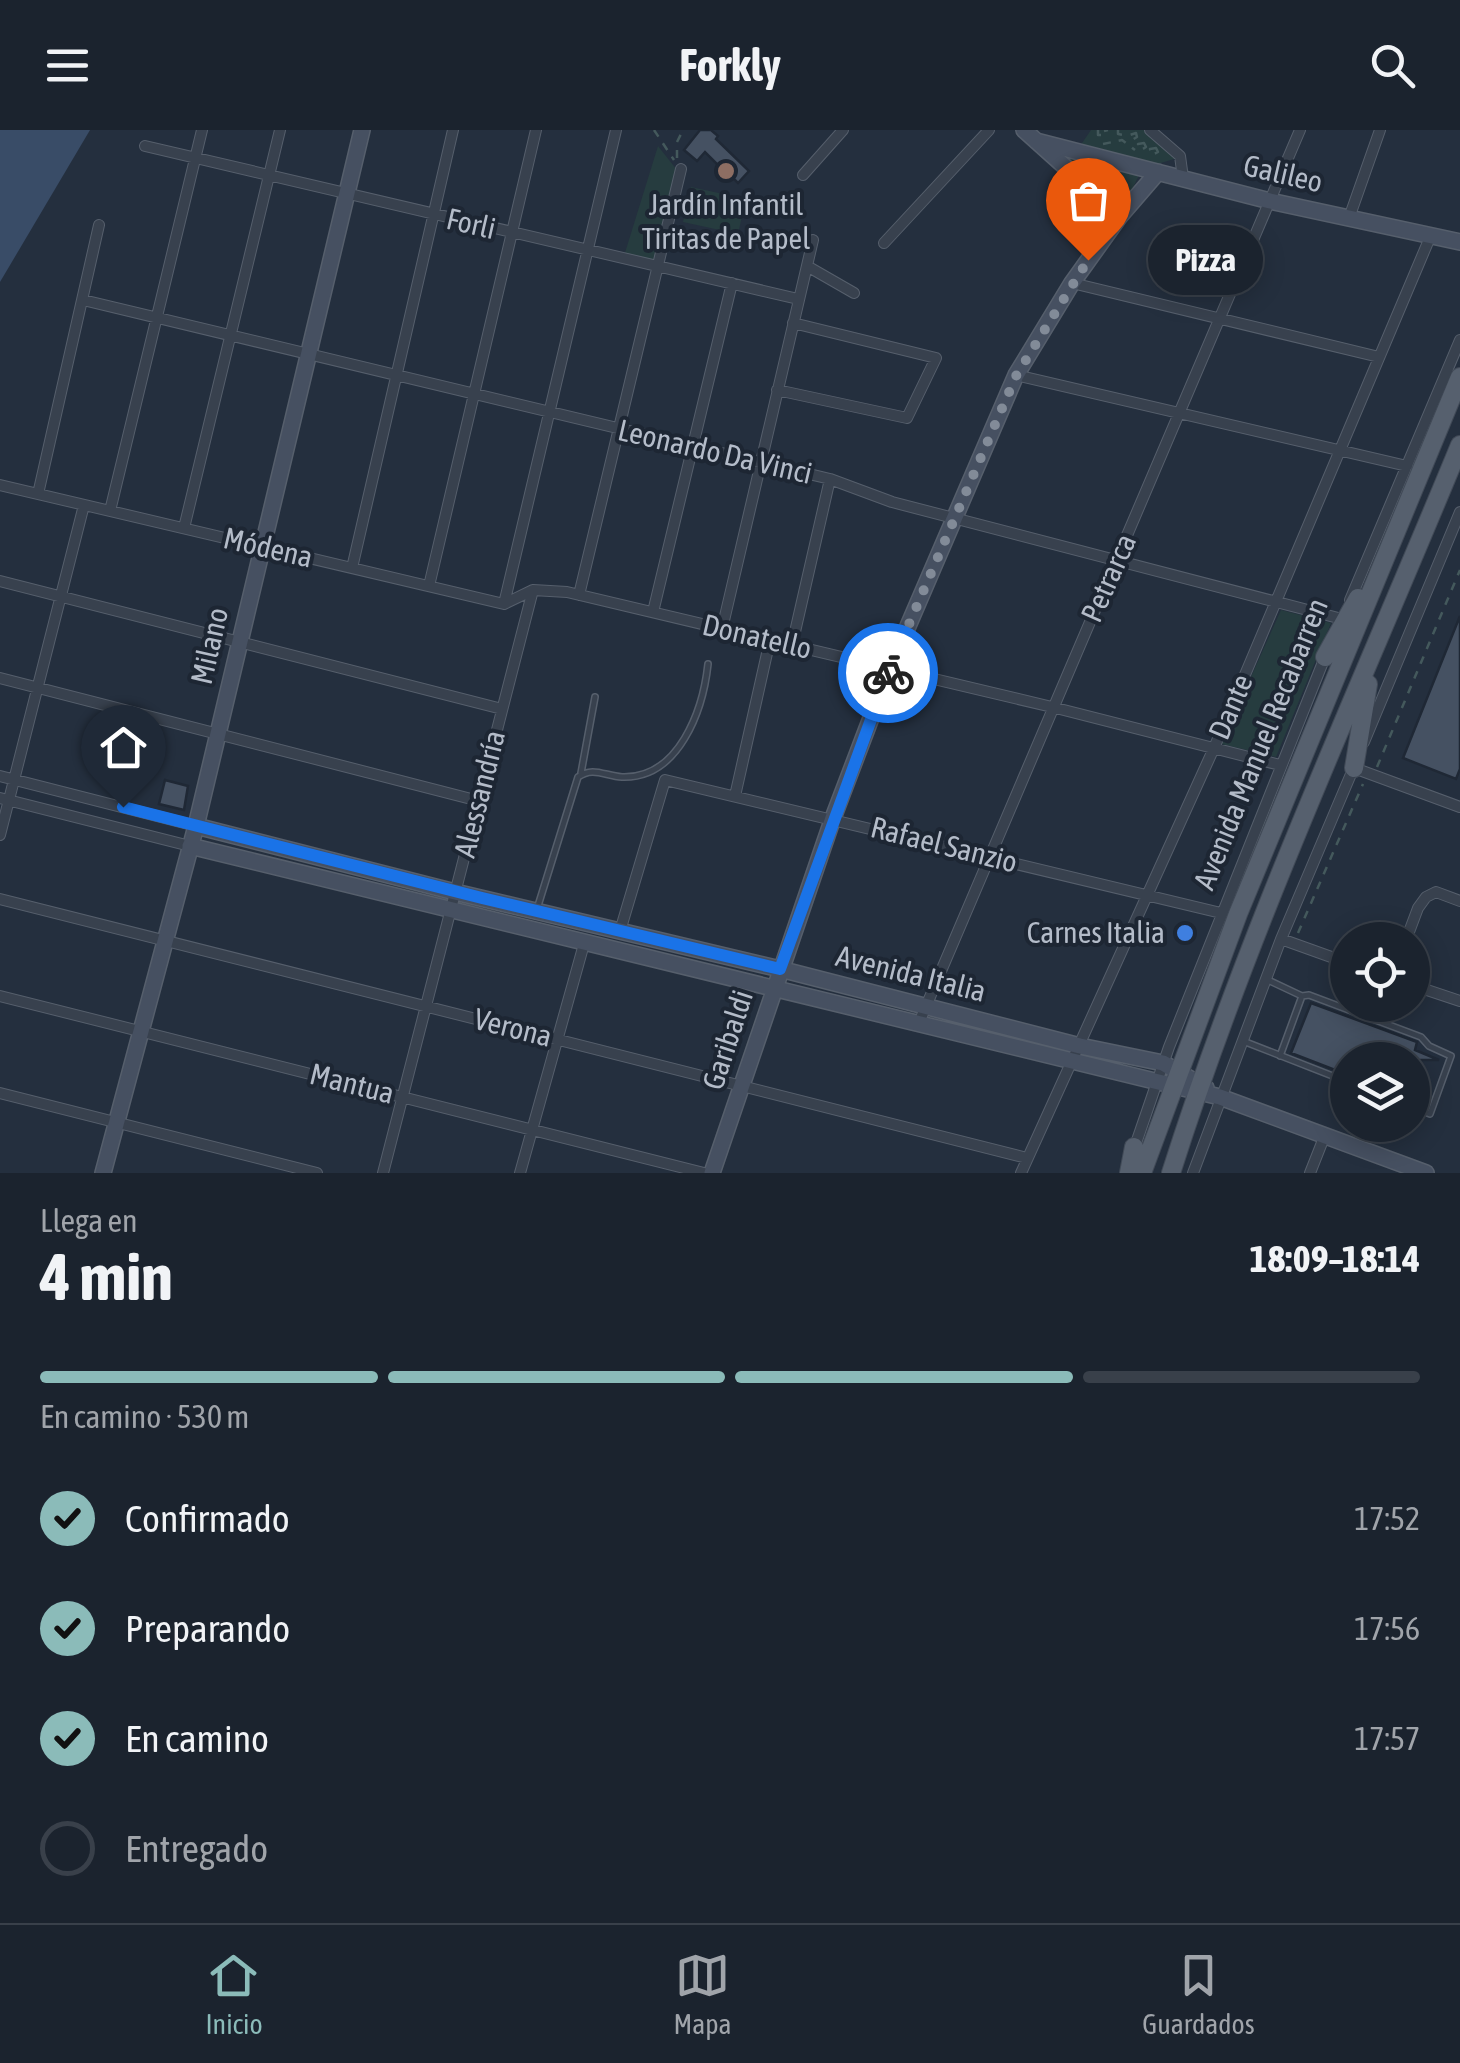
<!DOCTYPE html>
<html lang="es">
<head>
<meta charset="utf-8">
<style>
	body { margin:0; font-family:"Asap Condensed",sans-serif; background:#242b36; color:#f1f3f6; height:100vh; display:flex; flex-direction:column; font-size:38px; white-space:nowrap }
	* { box-sizing:border-box; margin:0 }
	p { font-size:32px; color:#a0a4aa }
	.icon { flex:none; width:55px; height:55px; fill:none; stroke:currentColor; stroke-width:2; stroke-linecap:round; stroke-linejoin:round }
	.map { position:relative; height:1043px; overflow:hidden }
	.side { display:flex; flex-direction:column; background:#1b232e; flex:1 }
	.side>* { flex:none }
	.controls { position:absolute; left:1330px; top:792px; display:grid; gap:20px }
	.controls a { display:grid; place-items:center; width:100px; height:100px; border-radius:50%; background:#1b232e; box-shadow:0 5px 25px #0003,0 0 0 2px #39404a; font-size:50px }
	.pin { position:absolute; display:grid; place-items:center; width:85px; height:85px; color:#fff; margin:-102px -42px; border-radius:50% 50% 50% 0; rotate:-45deg; box-shadow:0 0 10px #0007 }
	.pin .icon { rotate:45deg }
	.courier { position:absolute; display:grid; place-items:center; width:100px; height:100px; margin:-50px; border:8px solid #1a73e8; border-radius:50%; background:#fff; color:#222; box-shadow:0 2px 12px #0007 }
	.bubble { position:absolute; height:70px; border-radius:35px; background:#1b232e; box-shadow:0 5px 25px #0003,0 0 0 2px #39404a; font-size:32px; font-weight:700; line-height:70px; text-align:center }
	.head em { font-style:normal; font-weight:700 }
	.head div { display:flex; flex-direction:column-reverse }
	.head { display:flex; align-items:center; justify-content:space-between; height:170px; padding:0 40px }
	h1 { font-size:65px; font-weight:700; line-height:75px }
	.bar { display:grid; grid-template-columns:repeat(4,1fr); gap:15px 10px; align-content:center; height:120px; padding:0 40px }
	.bar i { height:12px; border-radius:8px; background:#39404a }
	.bar .current { background:#8bbbb9 }
	.bar p { grid-column:span 4 }
	ol { padding:0 40px; list-style:none }
	li { display:flex; align-items:center; gap:30px; height:110px }
	li p { margin-inline-start:auto }
	li .icon { padding:10px; border-radius:50%; background:#8bbbb9; color:#111; stroke-width:4 }
	li:last-child { color:#a0a4aa }
	li i { width:55px; height:55px; border:5px solid #39404a; border-radius:50% }
	header { display:flex; justify-content:space-between; align-items:center; height:130px; padding:0 40px; background:#1b232e; font-size:45px; font-weight:700 }
	.tabs { display:flex; justify-content:space-around; align-items:center; height:140px; border-top:2px solid #39404a; background:#1b232e; font-size:28px; color:#a0a4aa }
	.tabs a { display:grid; justify-items:center; gap:5px }
	.tabs .current { color:#8bbbb9 }
	.map>svg:first-child { display:block }
	.green { fill:#263c3f }
	.water { fill:#394c67 }
	.building { fill:#455162; stroke:#1f2835; stroke-width:2.5 }
	.lines { fill:none; stroke-linecap:round; stroke-linejoin:round }
	.lane-casing { stroke:#565f6c; stroke-width:8 }
	.street-casing { stroke:#565f6c; stroke-width:12 }
	.secondary-casing { stroke:#565f6c; stroke-width:18 }
	.primary-casing { stroke:#414a57; stroke-width:20 }
	.path { stroke:#44595c; stroke-width:2.5; stroke-dasharray:8 8; stroke-linecap:butt }
	.lane { stroke:#38414e; stroke-width:5 }
	.street { stroke:#38414e; stroke-width:10 }
	.secondary { stroke:#465061; stroke-width:15 }
	.primary { stroke:#56606e; stroke-width:18 }
	.done { stroke:#828b98; stroke-width:10; stroke-dasharray:0 18 }
	.route { stroke:#1a73e8; stroke-width:12 }
	.education-dot { fill:#8d6e63; stroke:#1d2633; stroke-width:4 }
	.shop-dot { fill:#3f7fe0; stroke:#1d2633; stroke-width:4 }
	.labels { text-anchor:middle; stroke-width:8; stroke-linejoin:round; paint-order:stroke }
	.street-label { font-size:30px; fill:#b4bcc9; stroke:#1d2633 }
	.poi-label { font-size:30px; fill:#b4bcc9; stroke:#1d2633 }
</style>
</head>
<body>
<header><svg class="icon" aria-label="menu" viewBox="0 0 24 24"><path d="M4 6h16M4 12h16M4 18h16"/></svg>Forkly<svg class="icon" aria-label="search" viewBox="0 0 24 24"><circle cx="10" cy="10" r="6"/><path d="M15 15l6 6"/></svg></header>
<div class="map">
<svg width="1460" height="1043" viewBox="0 0 1460 1043">
	<rect width="100%" height="100%" fill="#242f3e"/>
	<path class="green" d="M1091,0H1144L1175,24L1174,29L1154,35L1080,16Z
		M658,16L677,40L655,133L624,126Z
		M1062,26L1139,45L1130,64L1116,70L1061,31Z
		M691,57L746,69L738,104L683,92Z
		M1281,480L1331,493L1276,627L1221,614Z"/>
	<path class="water" d="M0,0H90L0,152Z"/>
	<path class="building" d="M700,0H711L718,6L716,9L749,41L738,53L730,45L724,50L716,43L721,38L705,22L697,31L684,20Z
		M1460,486V639L1456,649L1403,628Z
		M165,650L188,656L184,680L159,674Z
		M1311,873L1417,912L1415,920L1439,930H1421L1413,950L1412,930H1348V945L1291,923Z"/>
	<g class="lines">
		<defs>
			<path id="lane" d="M581,643L595,567
				M537,779L578,647C593,636 605,646 622,647C679,649 703,580 708,534
				M1268,850L1302,866L1280,926
				M1302,866L1309,865L1421,907L1429,916L1451,926L1430,984L1412,977
				M1243,911L1348,952"/>
			<path id="street" d="M1150,0L1180,26L1183,48
				M145,16L798,169
				M803,45L843,0
				M1349,88L1380,0
				M884,113L989,0
				M807,136L854,163
				M1072,153L1379,227
				M83,170L830,349L892,372L1342,489
				M1016,245L1407,336
				M777,260L907,288L936,228L793,193
				M0,355L504,474L533,460L567,462L1052,577L1280,635
				M38,364L99,95
				M110,381L202,0
				M184,398L280,0
				M352,438L453,0
				M0,451L502,579
				M429,456L536,0
				M579,465L681,39
				M1350,470L1460,210
				M504,474L616,0
				M653,482L732,153
				M722,499L813,110
				M792,515L830,349
				M0,548L479,671
				M1364,612L1460,382
				M1354,638L1460,677
				M0,646L196,696
				M735,666L770,510
				M0,668L190,716
				M0,705L84,375
				M0,769L1027,1028
				M620,801L665,650L1221,783
				M1281,809L1348,833
				M1406,810L1418,778L1426,767L1436,762L1460,771
				M1412,855L1460,871
				M0,866L704,1043
				M918,895L1300,0
				M0,963L317,1043
				M1134,1019L1169,917L1327,522
				M383,1043L533,460
				M520,1043L584,814
				M1021,1043L1214,618L1431,105
				M1193,1043L1281,809L1354,637
				M1310,1043L1325,1005"/>
			<path id="secondary" d="M1024,0L1120,86
				M1036,11L1270,71L1460,112
				M196,696L455,762L780,839L1080,916L1163,933L1206,958
				M190,716L1220,967L1426,1043
				M103,1043L196,696L362,0
				M712,1043L833,688L890,538L1016,245L1072,153L1120,86L1158,42"/>
			<path id="primary" d="M1325,527L1358,468
				M1354,638L1368,554
				M1129,1043L1134,1017
				M1142,1043L1238,784L1460,247
				M1171,1043C1250,794 1361,556 1460,315"/>
		</defs>
		<use href="#lane" class="lane-casing"/>
		<use href="#street" class="street-casing"/>
		<use href="#secondary" class="secondary-casing"/>
		<use href="#primary" class="primary-casing"/>
		<path class="path" d="M654,0L674,30
			M1098,0V5H1103
			M1118,0V4L1124,5
			M1104,1L1108,0
			M1136,3L1137,7L1132,10L1130,5Z
			M1144,13L1146,17L1141,20L1138,14Z
			M1103,14L1122,10L1135,20
			M1156,18L1158,22L1152,25L1150,19Z
			M677,28V12L683,0
			M1103,43L1119,47
			M1116,49L1119,66
			M1377,637L1460,440
			M1298,803L1363,654"/>
		<use href="#lane" class="lane"/>
		<use href="#street" class="street"/>
		<use href="#secondary" class="secondary"/>
		<use href="#primary" class="primary"/>
	</g>
	<g class="lines">
		<path class="done" d="M888,543L1016,246L1088,130"/>
		<path class="route" d="M123,677L482,768L780,839L888,543"/>
	</g>
	<circle class="education-dot" cx="726" cy="41" r="10"/>
	<circle class="shop-dot" cx="1185" cy="803" r="10"/>
	<g class="labels">
		<g class="street-label">
			<text transform="translate(1283 44) rotate(13)" y="10">Galileo</text>
			<text transform="translate(471 94) rotate(13)" y="10">Forli</text>
			<text transform="translate(715 322) rotate(13)" y="10">Leonardo Da Vinci</text>
			<text transform="translate(268 418) rotate(13)" y="10">Módena</text>
			<text transform="translate(1109 448) rotate(-66)" y="10">Petrarca</text>
			<text transform="translate(757 507) rotate(13)" y="10">Donatello</text>
			<text transform="translate(210 516) rotate(-77)" y="10">Milano</text>
			<text transform="translate(1231 577) rotate(-67)" y="10">Dante</text>
			<text transform="translate(1261 614) rotate(-68)" y="10">Avenida Manuel Recabarren</text>
			<text transform="translate(480 664) rotate(-76)" y="10">Alessandría</text>
			<text transform="translate(944 715) rotate(14)" y="10">Rafael Sanzio</text>
			<text transform="translate(911 844) rotate(14)" y="10">Avenida Italia</text>
			<text transform="translate(513 898) rotate(14)" y="10">Verona</text>
			<text transform="translate(728 910) rotate(-72)" y="10">Garibaldi</text>
			<text transform="translate(352 954) rotate(14)" y="10">Mantua</text>
		</g>
		<g class="poi-label">
			<text x="726" y="85">Jardín Infantil<tspan x="726" dy="34">Tiritas de Papel</tspan></text>
			<text x="1165" y="813" text-anchor="end">Carnes Italia</text>
		</g>
	</g>
</svg>
<div class="controls">
<a><svg class="icon" aria-label="locate" viewBox="0 0 24 24"><circle cx="12" cy="12" r="6"/><path d="M12 2v4M12 18v4M2 12h4M18 12h4"/></svg></a>
<a><svg class="icon" aria-label="layers" viewBox="0 0 24 24"><path d="M12 4l9 5-9 5-9-5zM3 14l9 5 9-5"/></svg></a>
</div>
<div class="pin" style="left:1088px;top:130px;background:#ea580c"><svg class="icon" aria-label="bag" viewBox="0 0 24 24"><path d="M5 8h14l-1 12H6zM9 8a3 3 0 0 1 6 0"/></svg></div>
<div class="pin" style="left:123px;top:677px;background:#1f2937"><svg class="icon" aria-label="home" viewBox="0 0 24 24"><path d="M3 11l9-7 9 7M6 9v11h12V9"/></svg></div>
<div class="courier" style="left:888px;top:543px"><svg class="icon" aria-label="bike" viewBox="0 0 24 24"><circle cx="6" cy="16" r="4"/><circle cx="18" cy="16" r="4"/><path d="M6 16l4-8h5l3 8M10 8l3 8H6M13 5h3"/></svg></div>
<div class="bubble" style="left:1148px;top:95px;width:115px">Pizza</div>
</div>
<section class="side">
<div class="head"><div><h1>4 min</h1><p>Llega en</p></div><em>18:09–18:14</em></div>
<div class="bar"><i class="current"></i><i class="current"></i><i class="current"></i><i></i><p>En camino · 530 m</p></div>
<ol>
<li><svg class="icon" aria-label="check" viewBox="0 0 24 24"><path d="M5 12l5 5 9-10"/></svg>Confirmado<p>17:52</p></li>
<li><svg class="icon" aria-label="check" viewBox="0 0 24 24"><path d="M5 12l5 5 9-10"/></svg>Preparando<p>17:56</p></li>
<li><svg class="icon" aria-label="check" viewBox="0 0 24 24"><path d="M5 12l5 5 9-10"/></svg>En camino<p>17:57</p></li>
<li><i></i>Entregado</li>
</ol>
</section>
<nav class="tabs">
<a class="current"><svg class="icon" aria-label="home" viewBox="0 0 24 24"><path d="M3 11l9-7 9 7M6 9v11h12V9"/></svg>Inicio</a>
<a><svg class="icon" aria-label="map" viewBox="0 0 24 24"><path d="M3 6l6-2 6 2 6-2v14l-6 2-6-2-6 2zM9 4v14M15 6v14"/></svg>Mapa</a>
<a><svg class="icon" aria-label="saved" viewBox="0 0 24 24"><path d="M7 4h10v16l-5-4-5 4z"/></svg>Guardados</a>
</nav>
</body>
</html>
